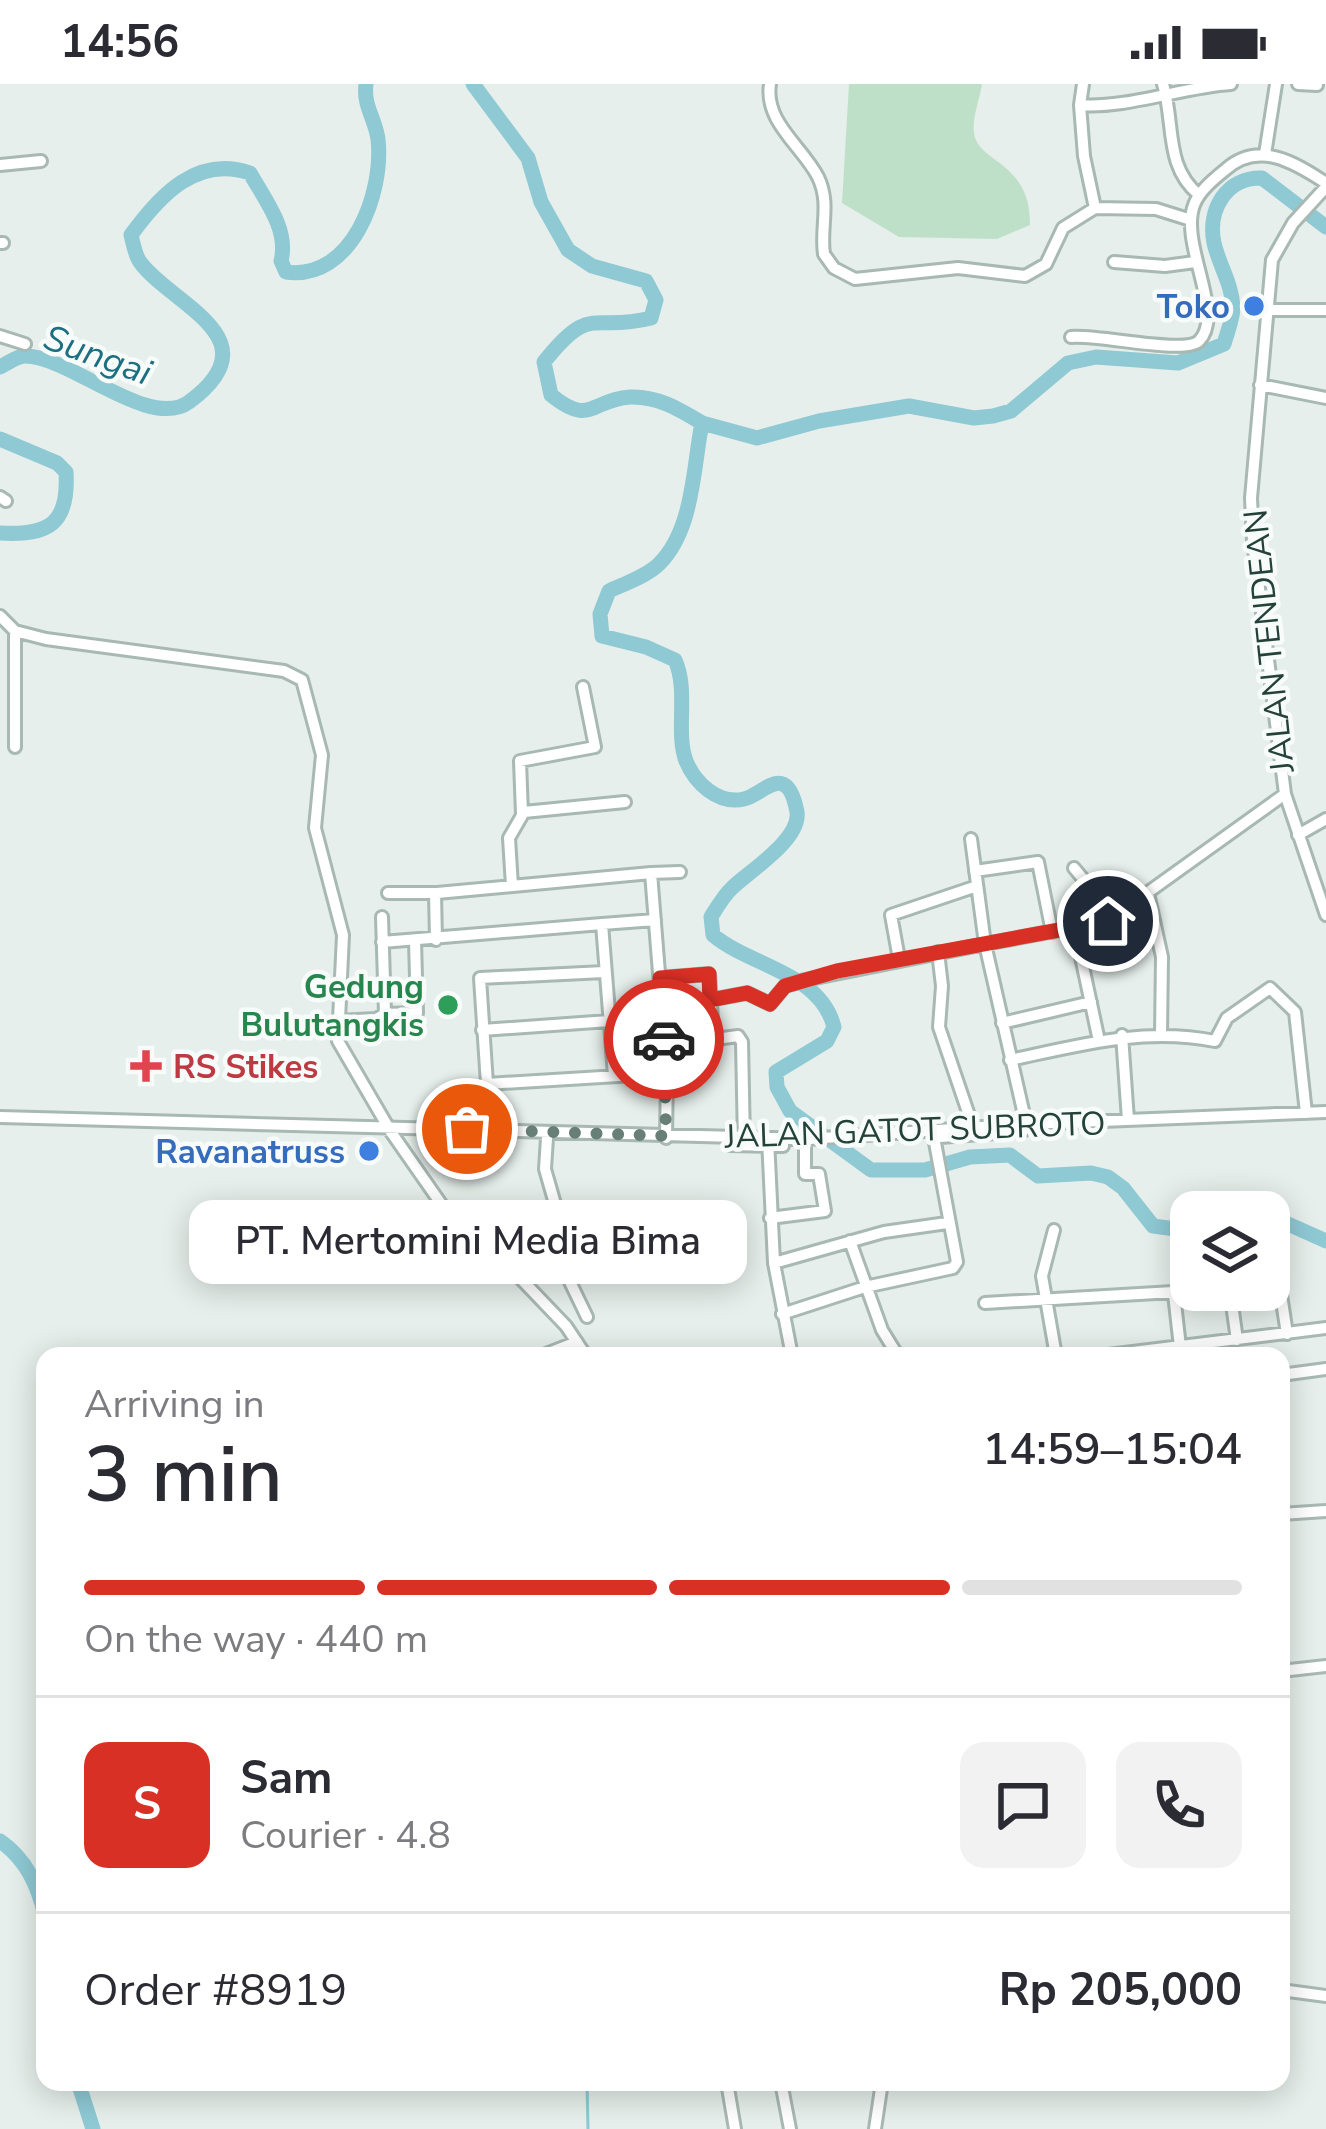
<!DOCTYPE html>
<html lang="en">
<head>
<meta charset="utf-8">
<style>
	body { margin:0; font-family:"Nunito Sans",sans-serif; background:#f2f2f3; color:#2b2b33; height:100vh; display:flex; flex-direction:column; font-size:45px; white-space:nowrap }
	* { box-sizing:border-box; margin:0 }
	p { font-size:39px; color:#7c7c81 }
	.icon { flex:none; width:66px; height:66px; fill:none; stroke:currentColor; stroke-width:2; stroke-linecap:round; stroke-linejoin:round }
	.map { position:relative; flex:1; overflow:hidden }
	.sheet { position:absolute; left:36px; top:1263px; width:1254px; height:744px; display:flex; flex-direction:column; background:#fff; border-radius:24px; box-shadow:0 6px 30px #0003 }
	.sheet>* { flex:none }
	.tools { position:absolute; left:1170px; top:1107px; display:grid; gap:24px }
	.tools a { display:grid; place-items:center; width:120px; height:120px; border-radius:24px; background:#fff; box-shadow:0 6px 30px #0003; font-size:60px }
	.pin { position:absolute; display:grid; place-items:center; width:102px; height:102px; color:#fff; margin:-51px; border:6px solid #fff; border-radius:50%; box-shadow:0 3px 12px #0007 }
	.courier { position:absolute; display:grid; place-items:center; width:120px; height:120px; margin:-60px; border:9px solid #d93025; border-radius:50%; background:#fff; color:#222; box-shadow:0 3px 15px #0007 }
	.bubble { position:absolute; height:84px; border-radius:24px; background:#fff; box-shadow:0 6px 30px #0003; font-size:39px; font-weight:600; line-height:84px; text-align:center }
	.head em { font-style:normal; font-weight:600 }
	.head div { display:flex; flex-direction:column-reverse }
	.head { display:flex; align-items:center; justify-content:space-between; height:204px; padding:0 48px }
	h1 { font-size:78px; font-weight:600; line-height:90px }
	.bar { display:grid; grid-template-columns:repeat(4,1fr); gap:18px 12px; align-content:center; height:144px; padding:0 48px }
	.bar i { height:15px; border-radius:9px; background:#e1e1e2 }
	.bar .current { background:#d93025 }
	.bar p { grid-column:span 4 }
	.line { display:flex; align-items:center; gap:30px; padding:0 48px; border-top:3px solid #e1e1e2 }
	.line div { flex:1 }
	.round { display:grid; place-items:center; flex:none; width:126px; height:126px; border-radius:24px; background:#f2f2f3 }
	.status { display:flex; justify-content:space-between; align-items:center; height:84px; padding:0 60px; background:#fff; direction:ltr }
	.status svg { height:33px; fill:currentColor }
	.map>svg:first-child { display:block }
	.grass { fill:#bfe0c8 }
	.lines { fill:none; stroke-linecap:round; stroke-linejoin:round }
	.stream { stroke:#8ec9d4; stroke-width:3 }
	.river { stroke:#8ec9d4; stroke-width:15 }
	.minor-casing { stroke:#a8b8b2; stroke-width:16 }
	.minor { stroke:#fff; stroke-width:10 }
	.done { stroke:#687f78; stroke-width:12; stroke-dasharray:0 21.6 }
	.route { stroke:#d93025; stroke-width:15 }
	.shop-dot { fill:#3f7fe0; stroke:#f7fbf9; stroke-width:4.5 }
	.leisure-dot { fill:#2e9e5b; stroke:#f7fbf9; stroke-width:4.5 }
	.health-dot { fill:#e0444e; stroke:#f7fbf9; stroke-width:4.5 }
	.labels { text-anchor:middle; stroke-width:9; stroke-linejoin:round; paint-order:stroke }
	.shop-label { font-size:33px; font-weight:bold; fill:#366cbe; stroke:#f7fbf9; text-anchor:end }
	.street-label { font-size:33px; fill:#24423a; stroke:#f7fbf9 }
	.leisure-label { font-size:33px; font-weight:bold; fill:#27864d; stroke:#f7fbf9; text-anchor:end }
	.health-label { font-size:33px; font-weight:bold; fill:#be3a42; stroke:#f7fbf9; text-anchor:start }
	.water-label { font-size:36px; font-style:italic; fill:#1c6f80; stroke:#f7fbf9 }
</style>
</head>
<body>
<div class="status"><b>14:56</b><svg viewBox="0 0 49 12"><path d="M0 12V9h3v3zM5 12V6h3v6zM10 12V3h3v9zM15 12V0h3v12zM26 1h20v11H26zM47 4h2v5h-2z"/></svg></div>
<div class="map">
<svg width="1326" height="2045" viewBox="0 0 1326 2045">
	<rect width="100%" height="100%" fill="#e6efeb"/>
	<path class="grass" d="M849,0H982C980,14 972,34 974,48C976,79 1031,76 1030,141L997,155L899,153L842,119Z"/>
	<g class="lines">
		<path class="stream" d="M587,1998L588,2045"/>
		<path class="river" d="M473,0L528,74L541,118L568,166L592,182L646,197L656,216L651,234C591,249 592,218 544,278L551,311C591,343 590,316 630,313C658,312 679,325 702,339
			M0,283C8,279 17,272 25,272C70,272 149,347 189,318C276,254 171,221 140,178C135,171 133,159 131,151C160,111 197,71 250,89C265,116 289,145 281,177L286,188C352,197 384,109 378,55C375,34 363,22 366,0
			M0,355L57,379L66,388C69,439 50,452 0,449
			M1269,1143L1288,1140L1326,1157
			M1191,1147L1153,1142L1123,1104L1108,1093L1091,1089L1038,1092L1010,1071L970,1073L925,1086H871L790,1027L777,1003L776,988L827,957L834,943C820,888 751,883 713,851L711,833C717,823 724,811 733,803C751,786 801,755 797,728C787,675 763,711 744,715C718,721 695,699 686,677C675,648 689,607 675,576L646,563L602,552L600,530L609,507C624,500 647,492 659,480C694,445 693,383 702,339L757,354L819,337L909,322L974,334L993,332L1011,327L1068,279L1096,273L1178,279L1224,260C1227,249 1233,235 1233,223C1232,200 1219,181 1214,159C1207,125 1227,93 1262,94L1326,143
			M0,1757C26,1775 38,1801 45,1832
			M78,1998L93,2045"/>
		<defs>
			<path id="minor" d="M770,0C764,38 802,62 818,93C831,120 820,143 824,170L834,184L855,195L958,184L1025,192L1046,180L1063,144L1095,124L1156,125L1191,136
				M1163,0C1175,40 1164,82 1199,111
				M1298,0L1317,1
				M1080,21L1083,0
				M1265,70L1276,0
				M0,81L41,77
				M1326,103L1293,139L1272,176L1251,414L1253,457L1285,710L1326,831
				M1095,124L1084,72L1080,21C1125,25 1183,3 1231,0
				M0,159H3
				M1114,178L1165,182L1195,178
				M1266,226H1326
				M0,252L25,260
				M1071,253C1098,250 1185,271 1199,257C1226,230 1179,160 1194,121C1199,107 1214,95 1225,86C1258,56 1294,78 1326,99
				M1260,301L1326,314
				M0,413L6,417
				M0,532L15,547L46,555L284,587L302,596L322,671L315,744L343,851L338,957L391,1048L460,1147L500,1173L566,1242L586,1272
				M15,547V663
				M522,730L520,677L595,663L583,603
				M1298,751L1326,735
				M1074,784L1094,808L1104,838
				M975,787L1038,778L1052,848
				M651,789L680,788
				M512,802L509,754L524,728L625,718
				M388,809H437L651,789L667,989L666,1054
				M435,809L436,856
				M1148,809L1162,873L1161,950
				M382,833L385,930L417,929L415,857
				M1075,845L1099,957
				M382,858L602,840
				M938,868L942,902L939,943L973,1043
				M899,875L891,831L977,802
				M604,888L480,894L487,1000L667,989
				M660,894L709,890L713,950L723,954L738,952L742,958L744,1058
				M710,916L747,909L770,920L785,902L805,896L985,860L971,755
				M337,937L376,935L385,930
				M1002,939L1091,918
				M482,946L609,937
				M1122,951L1128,1036
				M1010,976C1080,961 1144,943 1215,957L1227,934L1270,904L1295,928L1306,1029
				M614,991L602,840L655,836
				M0,1033L809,1055L1026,1040L1326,1028
				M1027,1044L985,860L1108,837L1285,710
				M940,1053L1023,1047
				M547,1054L545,1085L555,1120L559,1175L587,1233
				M768,1055L774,1179L792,1272
				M730,1061L783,1062
				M770,1134L825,1127L819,1090H805V1060
				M1054,1146L1042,1192L1056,1272
				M850,1157L882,1246L898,1272
				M774,1179L884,1148L947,1139
				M1269,1200L1280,1204L1287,1250
				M1230,1206L1237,1256
				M1174,1210L1180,1263
				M985,1219L1207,1206
				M782,1230L865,1203L953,1184L957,1178L934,1053
				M541,1272L577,1258
				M1100,1272L1326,1244
				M1281,1291L1326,1285
				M1281,1430L1326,1427
				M1281,1587L1326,1582
				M1281,1906L1326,1912
				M727,1998L735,2045
				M781,1998L790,2045
				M875,2045L882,1998"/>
		</defs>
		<use href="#minor" class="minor-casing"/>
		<use href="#minor" class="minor"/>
	</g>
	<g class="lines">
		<path class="done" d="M467,1045L666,1052L664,955"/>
		<path class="route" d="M664,955L660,894L709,890L710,916L747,909L770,920L785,902L837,887L1108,837"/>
	</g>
	<g class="shop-dot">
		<circle cx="1254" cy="222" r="12"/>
		<circle cx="369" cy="1067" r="12"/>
	</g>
	<circle class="leisure-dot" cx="448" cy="921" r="12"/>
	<path class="health-dot" d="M140 964h12v12h12v12h-12v12h-12v-12h-12v-12h12z"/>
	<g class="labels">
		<g class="shop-label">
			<text x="1230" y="234">Toko</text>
			<text x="345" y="1079">Ravanatruss</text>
		</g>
		<g class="street-label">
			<text transform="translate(1268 557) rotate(-96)" y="12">JALAN TENDEAN</text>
			<text transform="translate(915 1045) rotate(-2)" y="12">JALAN GATOT SUBROTO</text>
		</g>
		<g class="leisure-label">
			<text x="424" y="914">Gedung<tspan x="424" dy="38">Bulutangkis</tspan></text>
		</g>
		<g class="health-label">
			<text x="173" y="994">RS Stikes</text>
		</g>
		<g class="water-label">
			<text transform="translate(98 270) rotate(20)" y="13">Sungai</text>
		</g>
	</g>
</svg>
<div class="tools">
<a><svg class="icon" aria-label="layers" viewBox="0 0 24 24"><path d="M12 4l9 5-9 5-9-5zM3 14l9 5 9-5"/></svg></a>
</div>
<div class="pin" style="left:467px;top:1045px;background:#ea580c"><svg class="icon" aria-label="bag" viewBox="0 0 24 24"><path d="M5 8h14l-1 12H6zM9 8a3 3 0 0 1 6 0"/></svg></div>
<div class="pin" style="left:1108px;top:837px;background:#1f2937"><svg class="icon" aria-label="home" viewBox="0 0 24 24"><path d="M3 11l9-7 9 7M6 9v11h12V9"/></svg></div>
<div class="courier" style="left:664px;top:955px"><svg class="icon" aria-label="car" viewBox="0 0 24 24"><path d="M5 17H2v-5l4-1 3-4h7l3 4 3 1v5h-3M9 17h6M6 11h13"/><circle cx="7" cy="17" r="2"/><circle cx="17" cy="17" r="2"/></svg></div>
<div class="bubble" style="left:189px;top:1116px;width:558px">PT. Mertomini Media Bima</div>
<section class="sheet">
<div class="head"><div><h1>3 min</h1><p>Arriving in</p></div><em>14:59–15:04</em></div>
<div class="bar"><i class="current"></i><i class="current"></i><i class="current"></i><i></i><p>On the way · 440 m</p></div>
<div class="line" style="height:216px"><b class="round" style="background:#d93025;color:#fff">S</b><div><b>Sam</b><p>Courier · 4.8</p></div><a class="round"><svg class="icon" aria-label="chat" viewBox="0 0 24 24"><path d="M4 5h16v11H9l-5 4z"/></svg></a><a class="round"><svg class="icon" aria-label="phone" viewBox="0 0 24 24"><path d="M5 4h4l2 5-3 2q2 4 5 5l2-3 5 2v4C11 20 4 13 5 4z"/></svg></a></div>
<div class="line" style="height:156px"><div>Order #8919</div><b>Rp 205,000</b></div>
</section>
</div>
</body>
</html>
